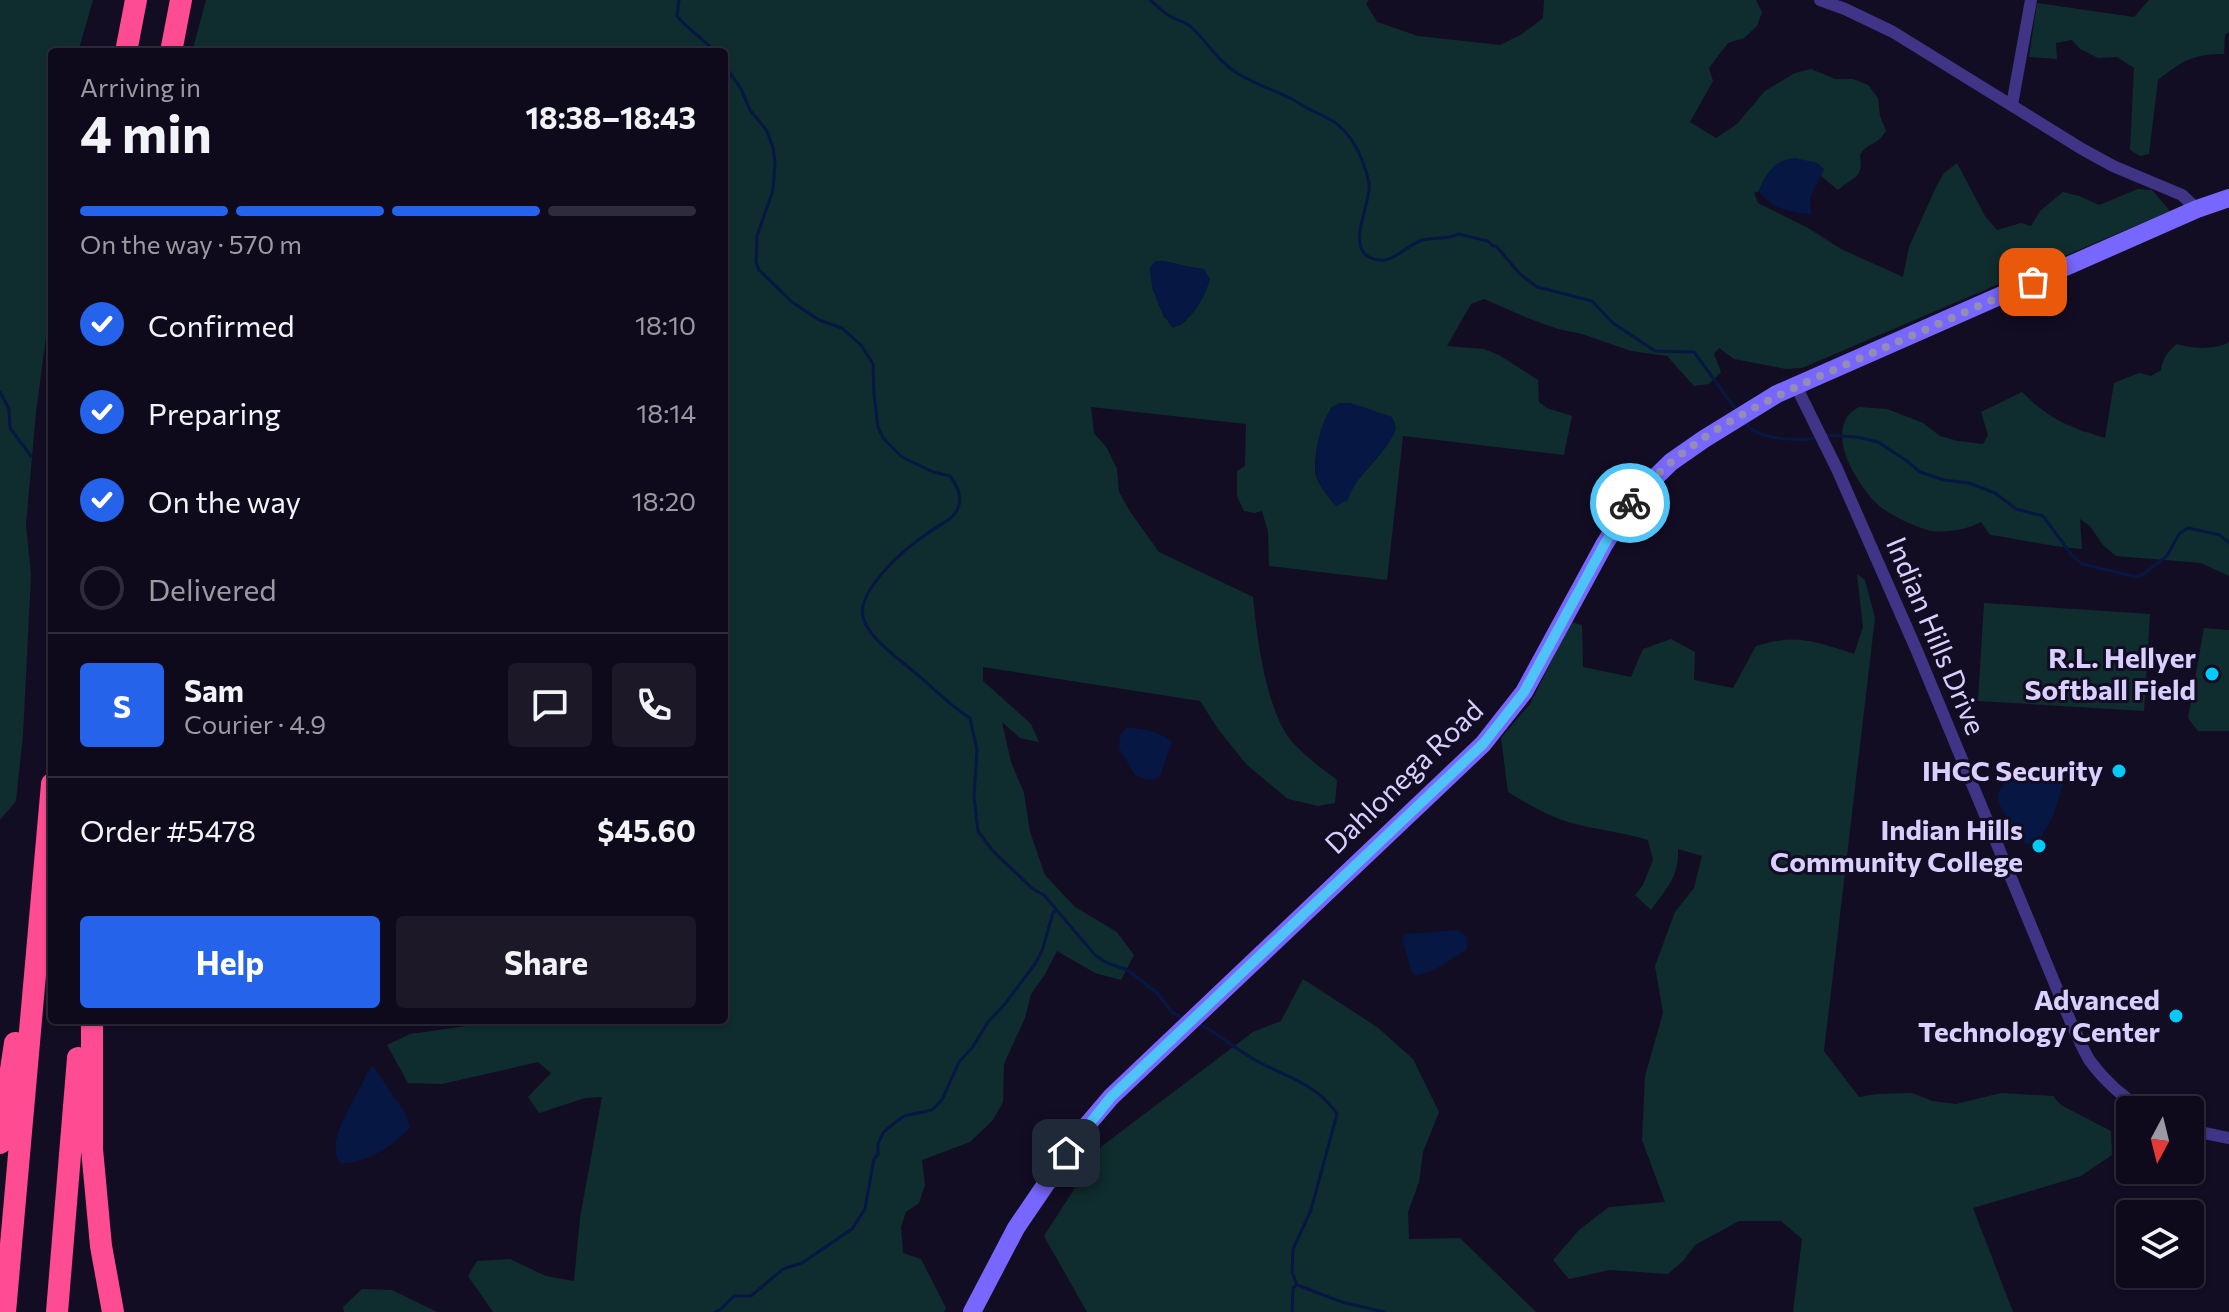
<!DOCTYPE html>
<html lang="en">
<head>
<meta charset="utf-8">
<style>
	body { margin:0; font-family:Commissioner,sans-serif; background:#1c1828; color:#f1f3f6; height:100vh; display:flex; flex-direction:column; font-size:30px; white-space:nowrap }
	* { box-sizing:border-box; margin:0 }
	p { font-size:26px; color:#9b9aa3 }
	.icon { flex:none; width:44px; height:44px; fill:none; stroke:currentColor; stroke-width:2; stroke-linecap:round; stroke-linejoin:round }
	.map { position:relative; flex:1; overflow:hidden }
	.sheet { position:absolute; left:48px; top:48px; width:680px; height:976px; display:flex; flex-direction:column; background:#0e0a1b; border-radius:8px; box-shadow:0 2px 6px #0004,0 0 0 2px #2e2b3a }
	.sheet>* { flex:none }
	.needle { width:52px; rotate:187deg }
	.fabs { position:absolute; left:2116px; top:1096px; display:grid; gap:16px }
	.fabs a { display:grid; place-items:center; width:88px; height:88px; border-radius:8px; background:#0e0a1b; box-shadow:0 2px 6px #0004,0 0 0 2px #2e2b3a; font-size:40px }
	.pin { position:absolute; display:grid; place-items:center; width:68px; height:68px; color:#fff; margin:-34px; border-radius:16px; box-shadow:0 4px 12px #0006 }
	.courier { position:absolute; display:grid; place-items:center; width:80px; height:80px; margin:-40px; border:6px solid #4fc3f7; border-radius:50%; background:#fff; color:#222; box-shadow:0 2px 10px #0007 }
	.headline em { font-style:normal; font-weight:700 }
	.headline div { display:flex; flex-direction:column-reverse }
	.headline { display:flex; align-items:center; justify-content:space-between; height:136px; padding:0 32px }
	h1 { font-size:52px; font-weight:700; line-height:60px }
	.bar { display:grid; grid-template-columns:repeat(4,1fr); gap:12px 8px; align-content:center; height:96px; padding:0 32px }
	.bar i { height:10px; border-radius:6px; background:#2e2b3a }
	.bar .on { background:#2563eb }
	.bar p { grid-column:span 4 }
	.line { display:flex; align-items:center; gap:20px; padding:0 32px; border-top:2px solid #2e2b3a }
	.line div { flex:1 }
	.round { display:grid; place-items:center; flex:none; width:84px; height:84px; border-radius:8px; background:#1c1828 }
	ol { padding:0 32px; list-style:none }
	li { display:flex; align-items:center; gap:24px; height:88px }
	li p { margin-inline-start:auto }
	li .icon { padding:8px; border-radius:50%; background:#2563eb; color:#fff; stroke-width:4 }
	li:last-child { color:#9b9aa3 }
	li i { width:44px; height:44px; border:4px solid #2e2b3a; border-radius:50% }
	.primary-button { display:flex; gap:16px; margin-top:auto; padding:16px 32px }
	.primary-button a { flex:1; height:92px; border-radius:8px; background:#2563eb; color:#fff; font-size:32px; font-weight:700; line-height:92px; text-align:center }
	.primary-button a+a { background:#1c1828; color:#f1f3f6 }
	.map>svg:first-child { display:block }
	.green { fill:#0f2d2e; fill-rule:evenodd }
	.water { fill:#061743 }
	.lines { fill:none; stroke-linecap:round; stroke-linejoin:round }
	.stream { stroke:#061743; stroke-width:3 }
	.minor { stroke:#3f3486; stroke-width:12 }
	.secondary { stroke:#7867ff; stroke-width:18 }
	.motorway { stroke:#ff4b91; stroke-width:22 }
	.done { stroke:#948cb2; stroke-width:8; stroke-dasharray:0 14.4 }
	.route { stroke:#4fc3f7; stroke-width:10 }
	.poi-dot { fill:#00cbfb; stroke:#130d24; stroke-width:3 }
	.labels { text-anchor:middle; stroke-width:6; stroke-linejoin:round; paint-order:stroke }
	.street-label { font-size:28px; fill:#d9d0ff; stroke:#130d24 }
	.poi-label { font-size:28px; font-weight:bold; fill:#d9d0ff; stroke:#130d24; text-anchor:end }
</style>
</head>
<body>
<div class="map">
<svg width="2229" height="1312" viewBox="0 0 2229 1312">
	<rect width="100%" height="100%" fill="#130d24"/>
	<path class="green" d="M0,0H93L78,52H52L48,322L36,412L26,525L31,575L23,735L16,801L0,820Z
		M206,0H1369L1366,4L1377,22L1418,36L1500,45L1522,34L1543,18L1544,0H1756L1762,12L1757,26L1744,38L1728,43L1709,68L1713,81L1690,122L1716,138L1737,124L1765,91L1795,73L1811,69L1835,79H1853L1868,85L1878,98L1880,116L1886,131C1877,146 1869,141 1860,155C1864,178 1854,176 1838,190L1821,176L1823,169L1764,179L1759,191L1754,193L1758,203L1808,228L1841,249L1903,277L1909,247L1937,185L1944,173L1957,163L1985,216L1997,230L2021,223L2031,226L2040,211L2063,192L2079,196L2099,205L2138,189L2152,190L2170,211L1802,368L1786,369L1734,359L1719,348L1714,354L1721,372L1709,384L1694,386L1667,356L1631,351L1582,334L1558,329L1530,319L1484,299L1471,304L1447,346L1484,349L1499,355L1538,380L1539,402L1547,408L1572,416L1564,455L1403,436L1387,580L1269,566L1268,532L1262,511L1255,513L1244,511L1237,496V471L1245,466L1246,424L1091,407L1094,433L1107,448L1117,469L1119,492L1131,513L1159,552L1253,597C1257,637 1266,714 1294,744C1307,758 1323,769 1337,780L1335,803L1318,806L1288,799L1247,765L1218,729L1200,701L983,667V681L1031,724L1039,742L1020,738L1002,722L1011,762L1024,793L1030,832L1045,875L1075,907L1117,932L1134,955L1121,980L1095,973L1057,951L1044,976L1031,994L1025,1018L1004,1064L1003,1102L992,1121L970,1142L922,1160L925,1185L919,1203L906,1212L901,1227L903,1253L921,1259L946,1308L944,1312H493L468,1276L477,1261L510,1259L546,1276L574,1281L580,1218L602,1097L585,1098L539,1113L528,1097L551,1073L538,1062L442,1084L408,1083L387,1045L410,1034L474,1025L483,1020H724V52H192ZM1156,261C1173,261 1187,268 1204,269L1186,321L1178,326L1164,317L1152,287ZM1351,404L1391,417C1394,422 1396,423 1395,429C1393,445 1347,492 1334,504C1328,496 1319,486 1316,476C1312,458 1322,422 1332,407Z
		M2149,0H2229V32L2225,35L2224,54C2193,54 2182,61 2158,80L2149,154L2140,156L2130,150L2134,68L2117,57L2098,58L2080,49L2072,40L2056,43L2057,59L2029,57L2037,3L2134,17Z
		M2229,342V576L2201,563L2116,556L2103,545L2090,526L2080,519L2082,549C2051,547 2021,539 1990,535L1981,522C1969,529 1946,533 1932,531C1917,528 1887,514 1876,503C1859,485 1832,445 1846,419C1848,414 1854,410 1859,407L1887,409L1923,423L1940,436L1958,441L1983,444L1988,435L1981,412L2022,392C2050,420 2069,427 2105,438L2114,383L2139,373L2151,376L2161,370C2163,358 2167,352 2177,344C2191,349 2216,350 2229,342Z
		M1857,574L1865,580L1875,618L1824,1051L1859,1097L1877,1094L1912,1093L1932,1101L1956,1104L2001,1093L2053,1096L2061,1105L2111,1131L2112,1155L2081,1176L1973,1208L2013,1312H1793L1802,1239L1781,1221H1739L1695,1245L1683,1261L1668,1274L1610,1270L1569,1279L1553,1260L1579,1230L1609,1207L1665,1202L1642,1140L1645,1076L1663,1013L1655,966L1675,912L1694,888L1702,856L1678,849C1679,877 1667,888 1651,910L1635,895L1643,885L1653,860L1648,840C1623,832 1597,830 1572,823C1549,817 1528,804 1508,792L1501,738L1530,704L1571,622L1582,625L1583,667L1631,677L1643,649L1671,639L1695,652L1694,680L1733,688L1756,646C1796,633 1816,642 1854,654L1863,627Z
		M1984,603L2150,614L2144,711L1978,701Z
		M2204,628L2229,630V731H2198L2188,718Z
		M1303,979L1377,1027L1413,1059L1439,1112L1423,1152L1419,1182L1408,1212L1409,1239L1460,1238L1536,1312H1087L1044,1236L1102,1146L1253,1032L1281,1021Z
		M362,1289L392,1290L437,1312H344L343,1307Z"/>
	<path class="water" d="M1795,158L1818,163L1824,169L1810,198L1811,214C1790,212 1771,209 1759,191C1766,173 1774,160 1795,158Z
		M1156,261C1173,261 1187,268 1204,269L1210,279C1205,298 1192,321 1173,328C1160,312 1150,288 1150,267Z
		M1339,403H1351L1392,417L1396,428C1387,455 1357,471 1348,500L1336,506C1328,497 1318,484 1316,473C1314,454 1320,413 1339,403Z
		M1126,728C1141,727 1163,732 1172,743L1159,778L1149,780L1135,775L1119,748L1120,735Z
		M2039,763C2051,764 2059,764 2066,776L2053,816L2038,842L2025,844C2018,835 2000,810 1998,799C1997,794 1999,791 2002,787C2010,771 2022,767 2039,763Z
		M1458,930L1468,938L1466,950L1434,970L1415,976L1411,970L1402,938L1406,934Z
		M373,1066L405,1113L410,1127C393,1147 367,1162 341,1164C322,1143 358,1097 367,1073Z"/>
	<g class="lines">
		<path class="stream" d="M679,0L677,16C688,30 703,38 715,52
			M1150,0C1156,5 1162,11 1168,15C1175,20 1184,21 1190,26C1207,41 1217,61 1237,73C1254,84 1274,90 1292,99C1298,102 1302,106 1307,108C1327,118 1337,120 1351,139C1359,151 1366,168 1369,183C1372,202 1346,245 1369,257C1391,269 1404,245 1423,240C1434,237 1448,240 1458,234L1488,241L1493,246H1496L1520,274L1537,287L1592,301L1613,323L1655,351L1694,352L1737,411
			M724,64L741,89L750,110L767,131L773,148L775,163L773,190L757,236L756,262L759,270L792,302L819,320L842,328L861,345L873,364L874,394L878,427L883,438L902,457L933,472L950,476C956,484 962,494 959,505C956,519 938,525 928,533C907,547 850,594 865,623C875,643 897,657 913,671C933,687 949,705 970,718L977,750L974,797L978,831L992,850L1033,889L1044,895L1095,955L1107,963L1125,969L1134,975L1156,992L1173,1013L1183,1018
			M0,392L9,409L10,428L31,456
			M1743,421C1746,424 1750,428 1753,430C1765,439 1804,442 1818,437
			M1825,435L1857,437L1878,442L1907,461L1920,472L1944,480L1969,483L1995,493L2016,509L2043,516L2071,554L2082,564L2137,577L2142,575L2167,556L2179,534L2188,528L2220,535L2229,543
			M1197,1023C1216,1032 1232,1046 1250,1057C1281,1076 1315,1081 1337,1114L1311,1210L1293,1249L1292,1272L1297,1285
			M1297,1285L1342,1302L1384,1312
			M715,1312L721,1309L734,1296H751L783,1269L802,1263L852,1229L865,1209L874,1159L878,1154V1144L883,1133L888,1128L904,1116L932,1110L942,1100L959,1062L972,1048L988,1022L1004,1005L1035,964L1042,951L1053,913L1056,910
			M1292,1312L1293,1288L1297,1285"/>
		<path class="minor" d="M1820,0L1845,9L1893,32L2082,149L2113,166L2182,195L2197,209
			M2012,105L2031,0
			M1796,386L1837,469L1917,651L2072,1025C2078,1037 2083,1050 2090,1061C2104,1080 2124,1098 2144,1110
			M2190,1130L2229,1138"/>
		<path class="secondary" d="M972,1312L1016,1228L1082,1131L1111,1097L1483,744L1524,692L1604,545L1632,500L1671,462L1704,439L1777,394L2197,209L2229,198"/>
		<path class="motorway" d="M126,52L136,0
			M171,52L181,0
			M92,1020V1149L101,1246L113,1312
			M0,1143L15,1043
			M5,1312L52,784
			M57,1312L78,1058"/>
	</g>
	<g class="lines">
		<path class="done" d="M1630,503C1690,430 1792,388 1877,351C1929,328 1981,305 2033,282"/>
		<path class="route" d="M1066,1153L1111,1097L1483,744L1524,692L1604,545L1630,503"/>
	</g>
	<g class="poi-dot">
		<circle cx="2212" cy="674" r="8"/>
		<circle cx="2119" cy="771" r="8"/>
		<circle cx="2039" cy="846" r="8"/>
		<circle cx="2176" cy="1016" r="8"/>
	</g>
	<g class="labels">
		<g class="street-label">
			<text transform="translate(1936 636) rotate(67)" y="10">Indian Hills Drive</text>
			<text transform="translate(1404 777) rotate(-44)" y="10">Dahlonega Road</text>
		</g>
		<g class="poi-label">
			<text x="2196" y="668">R.L. Hellyer<tspan x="2196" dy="32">Softball Field</tspan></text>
			<text x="2103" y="781">IHCC Security</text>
			<text x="2023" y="840">Indian Hills<tspan x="2023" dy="32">Community College</tspan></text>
			<text x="2160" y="1010">Advanced<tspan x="2160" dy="32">Technology Center</tspan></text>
		</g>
	</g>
</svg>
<div class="fabs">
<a><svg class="needle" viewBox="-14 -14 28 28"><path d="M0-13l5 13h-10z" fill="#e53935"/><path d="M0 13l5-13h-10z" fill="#9b9aa3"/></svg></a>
<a><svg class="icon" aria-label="layers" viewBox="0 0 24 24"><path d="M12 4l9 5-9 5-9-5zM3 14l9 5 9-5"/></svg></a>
</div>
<div class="pin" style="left:2033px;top:282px;background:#ea580c"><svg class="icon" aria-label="bag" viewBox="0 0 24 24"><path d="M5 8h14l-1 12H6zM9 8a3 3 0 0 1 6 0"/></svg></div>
<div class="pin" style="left:1066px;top:1153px;background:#1f2937"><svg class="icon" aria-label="home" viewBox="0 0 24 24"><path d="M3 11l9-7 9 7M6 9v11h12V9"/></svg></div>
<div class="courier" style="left:1630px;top:503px"><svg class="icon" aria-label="bike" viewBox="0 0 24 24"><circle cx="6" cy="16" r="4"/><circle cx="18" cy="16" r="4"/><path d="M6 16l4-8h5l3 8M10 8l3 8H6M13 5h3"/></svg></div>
<section class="sheet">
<div class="headline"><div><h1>4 min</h1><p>Arriving in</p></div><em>18:38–18:43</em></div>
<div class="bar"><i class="on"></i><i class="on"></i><i class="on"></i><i></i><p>On the way · 570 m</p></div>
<ol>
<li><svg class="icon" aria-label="check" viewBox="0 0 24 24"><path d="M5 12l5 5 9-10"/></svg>Confirmed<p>18:10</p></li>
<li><svg class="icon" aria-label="check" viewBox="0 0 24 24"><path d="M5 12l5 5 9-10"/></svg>Preparing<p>18:14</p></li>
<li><svg class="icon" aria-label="check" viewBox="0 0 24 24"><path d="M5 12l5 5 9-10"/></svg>On the way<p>18:20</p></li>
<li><i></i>Delivered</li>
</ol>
<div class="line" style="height:144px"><b class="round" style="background:#2563eb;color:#fff">S</b><div><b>Sam</b><p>Courier · 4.9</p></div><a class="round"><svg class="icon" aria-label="chat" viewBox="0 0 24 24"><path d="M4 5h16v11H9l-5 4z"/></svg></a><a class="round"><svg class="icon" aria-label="phone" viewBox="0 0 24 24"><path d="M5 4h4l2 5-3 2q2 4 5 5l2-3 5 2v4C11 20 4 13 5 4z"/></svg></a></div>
<div class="line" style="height:104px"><div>Order #5478</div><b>$45.60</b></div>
<div class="primary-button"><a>Help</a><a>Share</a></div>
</section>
</div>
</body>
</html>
